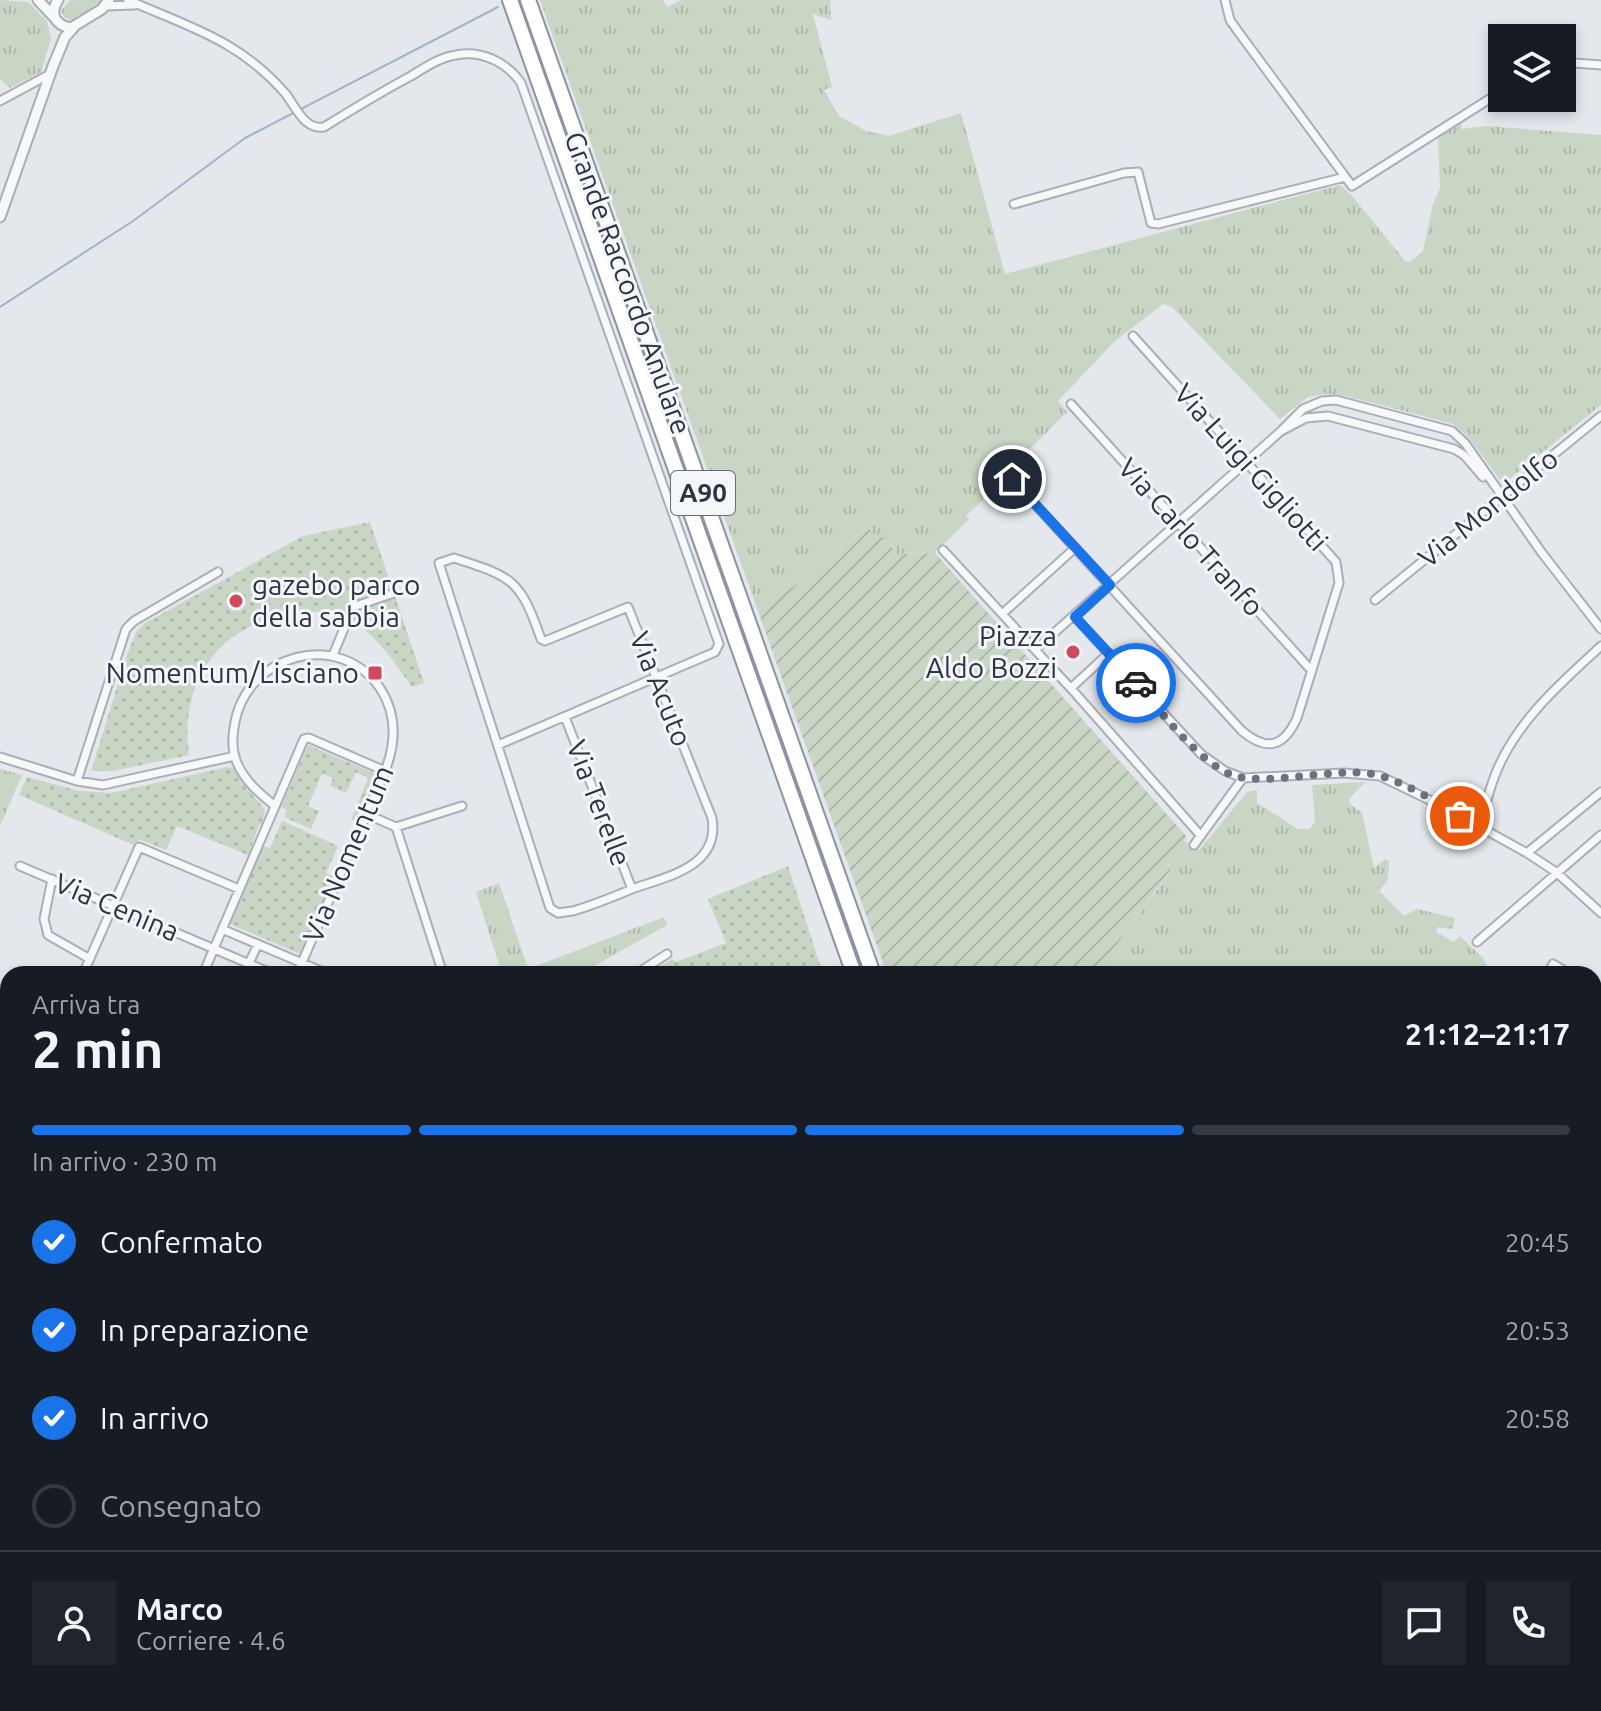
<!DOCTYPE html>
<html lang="it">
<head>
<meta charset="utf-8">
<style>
	body { margin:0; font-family:Ubuntu,sans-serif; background:#20242c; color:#f1f3f6; height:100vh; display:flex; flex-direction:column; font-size:30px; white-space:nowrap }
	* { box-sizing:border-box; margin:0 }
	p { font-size:26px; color:#9ea1a6 }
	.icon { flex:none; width:44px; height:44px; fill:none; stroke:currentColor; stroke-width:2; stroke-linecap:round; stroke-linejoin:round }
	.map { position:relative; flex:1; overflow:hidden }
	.drawer { position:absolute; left:0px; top:966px; width:1602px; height:746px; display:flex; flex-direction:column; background:#171b24; border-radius:24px 24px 0 0; box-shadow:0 4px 12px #0003 }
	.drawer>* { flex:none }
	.tools { position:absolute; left:1488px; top:24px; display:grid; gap:16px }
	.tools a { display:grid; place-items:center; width:88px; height:88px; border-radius:0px; background:#171b24; box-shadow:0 4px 12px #0003; font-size:40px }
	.pin { position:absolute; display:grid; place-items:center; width:68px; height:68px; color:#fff; margin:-34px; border:4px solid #fff; border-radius:50%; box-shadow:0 2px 8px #0007 }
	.courier { position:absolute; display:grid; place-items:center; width:80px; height:80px; margin:-40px; border:6px solid #1a73e8; border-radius:50%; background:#fff; color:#222; box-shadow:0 2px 10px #0007 }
	.headline em { font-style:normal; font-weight:600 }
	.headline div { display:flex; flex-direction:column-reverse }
	.headline { display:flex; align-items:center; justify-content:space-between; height:136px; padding:0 32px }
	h1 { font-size:52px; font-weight:600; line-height:60px }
	.bar { display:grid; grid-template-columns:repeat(4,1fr); gap:12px 8px; align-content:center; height:96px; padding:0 32px }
	.bar i { height:10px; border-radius:6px; background:#363941 }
	.bar .on { background:#1a73e8 }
	.bar p { grid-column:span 4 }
	.line { display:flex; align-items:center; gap:20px; padding:0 32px; border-top:2px solid #363941 }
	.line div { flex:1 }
	.round { display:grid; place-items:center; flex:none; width:84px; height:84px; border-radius:0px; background:#20242c }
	ol { padding:0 32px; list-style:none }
	li { display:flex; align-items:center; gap:24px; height:88px }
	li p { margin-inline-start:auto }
	li .icon { padding:8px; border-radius:50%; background:#1a73e8; color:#fff; stroke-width:4 }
	li:last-child { color:#9ea1a6 }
	li i { width:44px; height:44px; border:4px solid #363941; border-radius:50% }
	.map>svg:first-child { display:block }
	.grass { fill:url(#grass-tufts) }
	.park { fill:url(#park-dots) }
	.garden { fill:url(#garden-furrows) }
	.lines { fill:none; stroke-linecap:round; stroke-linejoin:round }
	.stream { stroke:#9fb4cc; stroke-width:2 }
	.minor-casing { stroke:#a9aeb7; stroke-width:11 }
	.tertiary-casing { stroke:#a9aeb7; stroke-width:13 }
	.secondary-casing { stroke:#a9aeb7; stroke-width:15 }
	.motorway-casing { stroke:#8b94a3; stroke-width:18 }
	.minor { stroke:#f7f8fa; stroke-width:7 }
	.tertiary { stroke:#f7f8fa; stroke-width:9 }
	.secondary { stroke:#fff; stroke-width:11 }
	.motorway { stroke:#fff; stroke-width:14 }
	.done { stroke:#6c737f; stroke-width:8; stroke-dasharray:0 14.4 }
	.route { stroke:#1a73e8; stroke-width:10 }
	.poi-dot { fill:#d1495b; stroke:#f4f6f9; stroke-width:3 }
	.labels { text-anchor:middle; stroke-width:6; stroke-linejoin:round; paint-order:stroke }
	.shield { fill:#f4f6f9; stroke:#676e7b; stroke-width:2 }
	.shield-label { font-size:26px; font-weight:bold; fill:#2b3445 }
	.street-label { font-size:28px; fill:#2b3445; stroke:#f4f6f9 }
	.poi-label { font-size:28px; fill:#2b3445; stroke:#f4f6f9; text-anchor:end }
</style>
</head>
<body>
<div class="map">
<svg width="1601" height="1711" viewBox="0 0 1601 1711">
	<defs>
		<pattern id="grass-tufts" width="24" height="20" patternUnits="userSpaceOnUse" patternTransform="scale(2)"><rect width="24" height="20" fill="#c9d6c5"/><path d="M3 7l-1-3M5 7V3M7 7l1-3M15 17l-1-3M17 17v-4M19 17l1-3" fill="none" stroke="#adb8ab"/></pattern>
		<pattern id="park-dots" width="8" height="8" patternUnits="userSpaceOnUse" patternTransform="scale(2)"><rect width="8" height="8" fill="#c9d6c5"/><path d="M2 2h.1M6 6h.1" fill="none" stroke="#adb8ab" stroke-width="1.8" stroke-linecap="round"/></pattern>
		<pattern id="garden-furrows" width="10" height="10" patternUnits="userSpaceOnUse" patternTransform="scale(2)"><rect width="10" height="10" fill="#c9d6c5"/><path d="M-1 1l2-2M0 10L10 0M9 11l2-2" fill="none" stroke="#adb8ab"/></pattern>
	</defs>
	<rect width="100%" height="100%" fill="#e4e7ec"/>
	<path class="grass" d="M0,0L28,2L47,21L51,39L41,72L10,88L0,79Z
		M70,0H102L73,21L64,17L61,11Z
		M540,0H663L667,7L681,0H830L831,20L813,14L832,87L824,90L839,116L866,131L889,136L961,113L1005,274L1340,185L1353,197L1405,261L1410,262L1423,251L1433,204L1440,188L1438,136L1461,123L1462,129L1487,126L1601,135V405L1503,484L1470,439L1453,424L1346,396L1325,394L1308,397L1280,419L1171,306L1163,304L1115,341L1058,401L1067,412L995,484L1002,494L997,499L990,493L966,516L969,519L935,553L896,554L892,545L876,538L869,528L830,553L834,559L758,611Z
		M0,769L22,775L0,826Z
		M1365,782L1349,799L1350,804L1362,813L1374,868L1385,859L1389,861L1388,880L1379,891L1404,916L1417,909L1455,918L1453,929L1438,927L1436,932L1454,942L1460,936L1483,958L1489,970L1486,974H1096L1170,872L1167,868L1184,841L1199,850L1247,792L1257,790V803L1298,829H1309L1313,825L1315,820L1312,785Z
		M499,883L528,969L664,917L667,925L580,974H502L476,892Z"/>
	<path class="park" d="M370,522L424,683L412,687C393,660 372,628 340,614C329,609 297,612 285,616C276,618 265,620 256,624C203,646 181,701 189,755L113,771H91L127,655L136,632L145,623L303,536Z
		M308,745L376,774L355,821L351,819L368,778L356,772L346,793L330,786L333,778L322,774L308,806L319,811L311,829L284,817L287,810L281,807Z
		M227,767L236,769L243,783L265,810L262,824L259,825L248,855L177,826L166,850L139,839L136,846L19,795L27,777L79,791L111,793Z
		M282,821L338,846L326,873L333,877L300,954L230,924L263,846L270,848Z
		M788,866L823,974H648L672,959L676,962L726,943L708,899Z"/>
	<path class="garden" d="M869,528L876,538L887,537L896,554L935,553L1187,837L1167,867L1170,871L1096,974H887L758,611L833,559L830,553Z"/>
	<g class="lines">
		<path class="stream" d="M0,307L133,221L245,138L498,7"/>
		<defs>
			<path id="minor" d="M128,0C189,27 239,40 285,93C296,107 304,130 324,127C353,109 381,92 411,76C424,68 440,57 456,55C481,50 507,62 521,83L719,644L715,652L498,745
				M1225,0L1230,20L1237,30L1352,186L1502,91
				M105,6L135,5
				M1562,62L1601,65
				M0,101L50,74
				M1014,204L1124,173L1138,172L1151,223L1158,224L1345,177
				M1071,404L1311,670
				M1283,430L1306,418L1328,416L1454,449L1464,455L1483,477
				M1012,479L1242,731C1267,752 1284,747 1297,718L1339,583L1336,562L1133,336
				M943,550L1076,694L1201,836
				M454,558C513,577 520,579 541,639L545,641L628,607L712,818C720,867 668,876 632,889C613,897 593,905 573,911L558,913L550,908L439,563Z
				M1375,600L1601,416
				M1002,614L1075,548
				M1075,617L1201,754L1225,771L1243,778L1344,773L1380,776L1442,806L1527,853L1556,872L1601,913
				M1036,649L1281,431L1303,409L1322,401L1336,400L1452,431L1465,443L1542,553L1601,629
				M333,655L353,607L394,593
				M1071,688L1109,653
				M565,717L632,889
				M0,757L77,781L103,785L235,756
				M77,781L126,629L134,621L218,572
				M274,805C260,794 246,782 238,765C231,751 232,736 235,722C248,654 339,629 380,688C397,714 396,743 385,771L297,974
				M366,814L396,827L462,806
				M1479,826C1485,807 1490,786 1498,768C1520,718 1562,682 1601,646
				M396,827L443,974
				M1194,845L1243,778
				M1527,853L1601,792
				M20,866L273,974
				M52,879L44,919L48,935L90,959
				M222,929L328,974
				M1477,942L1601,835
				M83,974L139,847L239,889
				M203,974L304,739L309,738L385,771
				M244,974L258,944
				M636,974L667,954
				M1548,974L1553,964L1570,974
				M1594,1110L1601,1114
				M0,1376L8,1358
				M1594,1431L1601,1437
				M0,1440L8,1422
				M1594,1440L1601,1446
				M1594,1507L1601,1500
				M1594,1521L1601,1513
				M1594,1659L1601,1652
				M1594,1673L1601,1663
				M1279,1704L1287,1711
				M1427,1704L1434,1711
				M326,1711L329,1704
				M1268,1711L1274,1704
				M1408,1711L1415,1704
				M1546,1711L1553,1704
				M1558,1711L1565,1704"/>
			<path id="tertiary" d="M38,0L54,17
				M58,0C49,14 55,25 71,28L102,9L109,0
				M0,217L53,66L65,37L74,27
				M1594,1212L1595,1165L1601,1144
				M0,1526L8,1531
				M0,1580L8,1585
				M274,1704L279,1711
				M157,1711L160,1704"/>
			<path id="secondary" d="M195,1711L202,1704
				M213,1711L222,1704"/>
			<path id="motorway" d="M510,0L854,974
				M528,0L873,974
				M1113,1704L1116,1711
				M1132,1704L1135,1711"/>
		</defs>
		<use href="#minor" class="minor-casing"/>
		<use href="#tertiary" class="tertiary-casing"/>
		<use href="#secondary" class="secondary-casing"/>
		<use href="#motorway" class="motorway-casing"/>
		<use href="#minor" class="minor"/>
		<use href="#tertiary" class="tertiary"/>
		<use href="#secondary" class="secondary"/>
		<use href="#motorway" class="motorway"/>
	</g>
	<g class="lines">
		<path class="done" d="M1136,683C1162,712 1196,760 1232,775C1265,787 1334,767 1372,774C1400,779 1436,802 1460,816"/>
		<path class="route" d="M1012,479L1110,585L1075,617L1136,683"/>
	</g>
	<g class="poi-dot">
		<circle cx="236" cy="601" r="8"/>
		<circle cx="1073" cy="652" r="8"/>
		<rect x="367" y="665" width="16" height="16" rx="4"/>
	</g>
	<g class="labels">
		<rect class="shield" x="671" y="471" width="64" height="44" rx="6"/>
		<g class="shield-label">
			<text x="703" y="502">A90</text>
		</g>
		<g class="street-label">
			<text transform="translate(628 283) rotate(70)" y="10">Grande Raccordo Anulare</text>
			<text transform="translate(1251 467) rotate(48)" y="10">Via Luigi Gigliotti</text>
			<text transform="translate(1488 508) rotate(-39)" y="10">Via Mondolfo</text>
			<text transform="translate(1191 537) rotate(48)" y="10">Via Carlo Tranfo</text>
			<text transform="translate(661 689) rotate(68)" y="10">Via Acuto</text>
			<text transform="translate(599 803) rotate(69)" y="10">Via Terelle</text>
			<text transform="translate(348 854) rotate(-67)" y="10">Via Nomentum</text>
			<text transform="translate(117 907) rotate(23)" y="10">Via Cenina</text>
		</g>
		<g class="poi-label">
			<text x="252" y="595" text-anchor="start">gazebo parco<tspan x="252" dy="32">della sabbia</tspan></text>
			<text x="1057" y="646">Piazza<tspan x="1057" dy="32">Aldo Bozzi</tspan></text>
			<text x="359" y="683">Nomentum/Lisciano</text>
		</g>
	</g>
</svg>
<div class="tools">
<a><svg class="icon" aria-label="layers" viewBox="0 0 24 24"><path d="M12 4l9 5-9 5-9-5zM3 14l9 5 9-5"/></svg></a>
</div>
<div class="pin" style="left:1460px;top:816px;background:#ea580c"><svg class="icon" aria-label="bag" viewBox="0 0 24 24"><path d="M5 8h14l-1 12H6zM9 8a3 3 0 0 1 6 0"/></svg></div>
<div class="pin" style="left:1012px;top:479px;background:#1f2937"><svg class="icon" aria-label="home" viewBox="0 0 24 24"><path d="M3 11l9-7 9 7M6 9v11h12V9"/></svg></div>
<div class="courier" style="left:1136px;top:683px"><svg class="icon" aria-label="car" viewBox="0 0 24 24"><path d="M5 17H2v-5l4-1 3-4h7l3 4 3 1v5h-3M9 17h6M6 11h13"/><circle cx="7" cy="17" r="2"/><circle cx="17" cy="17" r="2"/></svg></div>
<section class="drawer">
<div class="headline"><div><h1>2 min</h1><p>Arriva tra</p></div><em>21:12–21:17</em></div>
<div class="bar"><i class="on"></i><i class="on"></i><i class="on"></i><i></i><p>In arrivo · 230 m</p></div>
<ol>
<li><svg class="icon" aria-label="check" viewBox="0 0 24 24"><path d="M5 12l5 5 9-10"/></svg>Confermato<p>20:45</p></li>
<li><svg class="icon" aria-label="check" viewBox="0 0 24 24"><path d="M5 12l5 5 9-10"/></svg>In preparazione<p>20:53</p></li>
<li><svg class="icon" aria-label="check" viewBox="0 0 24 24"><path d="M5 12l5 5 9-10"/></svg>In arrivo<p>20:58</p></li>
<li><i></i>Consegnato</li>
</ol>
<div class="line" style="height:144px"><a class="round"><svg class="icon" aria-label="person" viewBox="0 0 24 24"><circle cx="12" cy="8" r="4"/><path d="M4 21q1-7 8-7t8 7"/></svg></a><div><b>Marco</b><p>Corriere · 4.6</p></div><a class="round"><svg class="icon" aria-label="chat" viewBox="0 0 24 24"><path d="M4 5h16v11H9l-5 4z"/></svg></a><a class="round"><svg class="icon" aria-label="phone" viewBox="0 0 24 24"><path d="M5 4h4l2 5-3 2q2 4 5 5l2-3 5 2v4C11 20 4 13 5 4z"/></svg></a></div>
</section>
</div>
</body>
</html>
